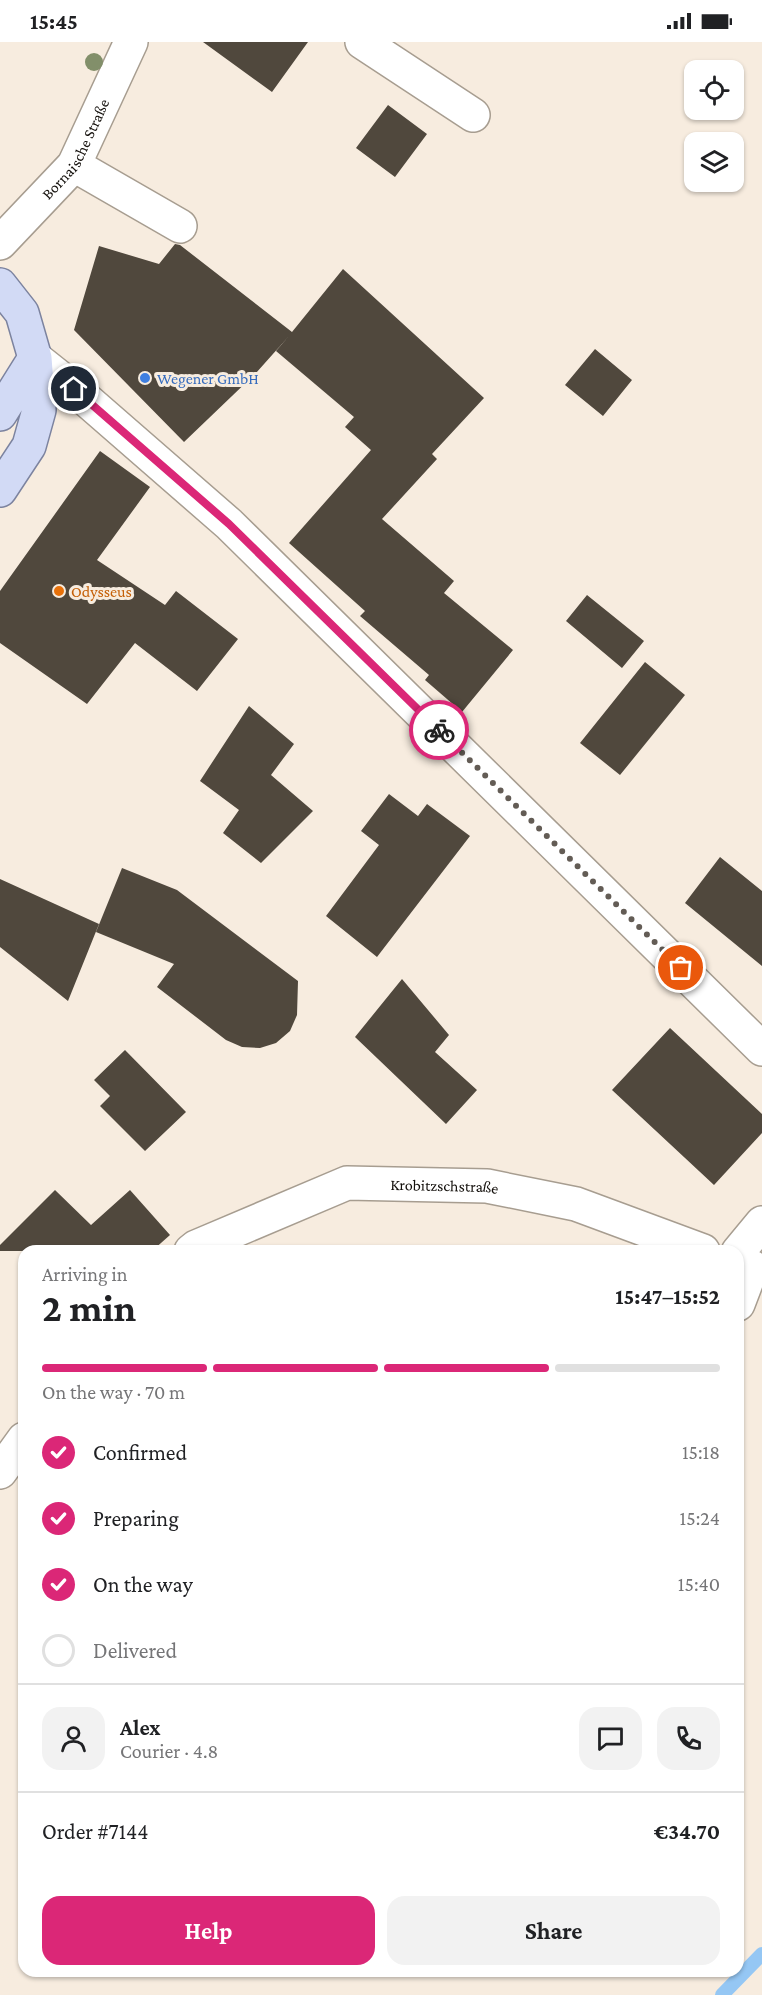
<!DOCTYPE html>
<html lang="en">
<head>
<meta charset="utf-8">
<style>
	body { margin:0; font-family:"Crimson Pro",serif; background:#f2f2f2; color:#202124; height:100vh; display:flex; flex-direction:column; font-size:22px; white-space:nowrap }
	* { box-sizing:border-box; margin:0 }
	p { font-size:20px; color:#757577 }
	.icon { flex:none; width:33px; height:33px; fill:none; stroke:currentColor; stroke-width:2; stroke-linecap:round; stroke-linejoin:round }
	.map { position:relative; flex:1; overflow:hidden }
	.side { position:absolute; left:18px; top:1203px; width:726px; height:732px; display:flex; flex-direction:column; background:#fff; border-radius:18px; box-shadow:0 2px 4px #0004 }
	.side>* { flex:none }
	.controls { position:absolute; left:684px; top:18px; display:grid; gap:12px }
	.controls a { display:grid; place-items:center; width:60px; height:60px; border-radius:12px; background:#fff; box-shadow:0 2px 4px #0004; font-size:30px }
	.pin { position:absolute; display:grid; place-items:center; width:51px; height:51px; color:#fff; margin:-26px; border:3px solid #fff; border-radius:50%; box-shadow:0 2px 6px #0007 }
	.courier { position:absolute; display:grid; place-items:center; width:60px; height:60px; margin:-30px; border:4px solid #db2777; border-radius:50%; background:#fff; color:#222; box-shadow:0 2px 8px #0007 }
	.summary em { font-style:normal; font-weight:700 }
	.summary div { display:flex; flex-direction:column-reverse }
	.summary { display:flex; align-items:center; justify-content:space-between; height:102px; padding:0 24px }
	h1 { font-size:39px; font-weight:700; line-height:45px }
	.bar { display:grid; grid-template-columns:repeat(4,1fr); gap:9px 6px; align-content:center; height:72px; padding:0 24px }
	.bar i { height:8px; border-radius:4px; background:#e0e0e0 }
	.bar .active { background:#db2777 }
	.bar p { grid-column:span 4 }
	.line { display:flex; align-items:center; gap:15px; padding:0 24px; border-top:2px solid #e0e0e0 }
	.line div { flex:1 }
	.round { display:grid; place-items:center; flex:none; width:63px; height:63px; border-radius:18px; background:#f2f2f2 }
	ol { padding:0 24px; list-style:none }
	li { display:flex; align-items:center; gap:18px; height:66px }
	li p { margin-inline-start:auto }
	li .icon { padding:6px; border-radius:50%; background:#db2777; color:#fff; stroke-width:4 }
	li:last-child { color:#757577 }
	li i { width:33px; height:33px; border:3px solid #e0e0e0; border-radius:50% }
	.button { display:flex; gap:12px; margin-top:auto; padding:12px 24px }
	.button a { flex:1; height:69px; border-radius:18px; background:#db2777; color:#fff; font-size:24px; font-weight:700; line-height:69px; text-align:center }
	.button a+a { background:#f2f2f2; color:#202124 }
	.status { display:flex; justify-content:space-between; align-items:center; height:42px; padding:0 30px; background:#fff; direction:ltr }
	.status svg { height:16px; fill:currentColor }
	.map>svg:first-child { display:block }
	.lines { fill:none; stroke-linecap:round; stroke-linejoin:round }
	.stream { stroke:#95c7f4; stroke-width:14 }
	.building { fill:#50483d }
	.minor-casing { stroke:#a79d90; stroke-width:36 }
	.major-casing { stroke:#7c839f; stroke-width:36 }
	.minor { stroke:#fff; stroke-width:33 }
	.major { stroke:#d2daf5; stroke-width:33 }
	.tree { fill:#828f6a }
	.done { stroke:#635c55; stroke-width:6; stroke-dasharray:0 10.8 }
	.route { stroke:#db2777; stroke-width:8 }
	.shop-dot { fill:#3f7fe0; stroke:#f7ecdf; stroke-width:2 }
	.food-dot { fill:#e8710a; stroke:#f7ecdf; stroke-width:2 }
	.labels { text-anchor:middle; stroke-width:6; stroke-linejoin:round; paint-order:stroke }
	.street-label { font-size:16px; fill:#130f0b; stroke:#f7ecdf }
	.shop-label { font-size:16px; fill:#366cbe; stroke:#f7ecdf; text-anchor:start }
	.food-label { font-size:16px; fill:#c56008; stroke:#f7ecdf; text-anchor:start }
</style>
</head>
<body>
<div class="status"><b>15:45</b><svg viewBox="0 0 49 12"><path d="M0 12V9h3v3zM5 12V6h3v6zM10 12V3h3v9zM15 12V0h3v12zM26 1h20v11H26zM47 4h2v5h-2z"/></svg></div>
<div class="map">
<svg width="762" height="1953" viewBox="0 0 762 1953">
	<rect width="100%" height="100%" fill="#f7ecdf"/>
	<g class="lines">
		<path class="stream" d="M722,1953L762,1912"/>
	</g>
	<path class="building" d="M203,0H308L272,50Z
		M388,63L427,92L395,135L356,106Z
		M175,202L180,203L292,290L343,227L484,356L432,412L437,417L382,477L454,539L444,551L513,608L462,670L425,638L429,633L360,574L365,569L289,501L371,408L345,385L354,375L276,309L289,294L256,331L184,400L74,288L99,204L159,222Z
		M595,307L632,338L603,374L565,343Z
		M100,409L150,445L97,518L165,563L176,549L238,597L197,649L135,601L87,662L0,601V549Z
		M587,553L644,599L622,626L566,579Z
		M645,620L685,653L620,733L580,701Z
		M249,664L294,702L271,733L313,769L261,821L223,791L239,768L200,739Z
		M389,752L418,774L427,762L470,794L377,915L326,874L379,803L361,789Z
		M720,815L762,849V924L685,861Z
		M122,826L177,848L298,939L297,973L290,989L276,1001L260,1006L242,1005L226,998L157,945L174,922L96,890Z
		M0,837L99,882L68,959L0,905Z
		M402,937L449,993L435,1010L477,1048L446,1082L355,995Z
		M670,986L762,1072V1091L714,1143L612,1048Z
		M125,1008L186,1070L145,1109L100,1064L110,1054L94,1038Z
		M55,1148L91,1183L130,1148L170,1193L152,1209H0V1203Z"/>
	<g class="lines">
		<defs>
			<g id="minor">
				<path d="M362,0L473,73"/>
				<path d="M74,123L180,184"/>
				<path id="s1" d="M0,201L74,123L131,0"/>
				<path d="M35,316L74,347L229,482L762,1007"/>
				<path id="s2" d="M191,1209L196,1205L347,1141L487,1144L576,1162L703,1209"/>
				<path d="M738,1210L762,1181"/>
				<path d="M738,1262L752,1225"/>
				<path d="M0,1430L24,1397"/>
			</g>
			<path id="major" d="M0,243L22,271L35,316L39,368L29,404L0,448
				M0,372L35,316"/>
		</defs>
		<use href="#minor" class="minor-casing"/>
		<use href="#major" class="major-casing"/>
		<use href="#minor" class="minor"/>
		<use href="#major" class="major"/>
	</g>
	<circle class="tree" cx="94" cy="20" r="9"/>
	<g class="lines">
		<path class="done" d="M439,688L681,926"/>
		<path class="route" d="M74,347L229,482L439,688"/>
	</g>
	<circle class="shop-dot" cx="145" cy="336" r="6"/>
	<circle class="food-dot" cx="59" cy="549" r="6"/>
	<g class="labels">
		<g class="street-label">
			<text dy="6" stroke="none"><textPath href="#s1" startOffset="122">Bornaische Straße</textPath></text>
			<text dy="6" stroke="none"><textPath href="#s2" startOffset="268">Krobitzschstraße</textPath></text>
		</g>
		<g class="shop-label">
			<text x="157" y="342">Wegener GmbH</text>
		</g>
		<g class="food-label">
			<text x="71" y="555">Odysseus</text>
		</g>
	</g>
</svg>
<div class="controls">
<a><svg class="icon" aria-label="locate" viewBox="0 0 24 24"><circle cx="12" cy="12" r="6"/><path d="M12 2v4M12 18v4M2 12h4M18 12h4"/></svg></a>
<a><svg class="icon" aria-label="layers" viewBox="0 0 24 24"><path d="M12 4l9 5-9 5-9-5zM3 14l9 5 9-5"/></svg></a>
</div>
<div class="pin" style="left:681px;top:926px;background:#ea580c"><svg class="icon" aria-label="bag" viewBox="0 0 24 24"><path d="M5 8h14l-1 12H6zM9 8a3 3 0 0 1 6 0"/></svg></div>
<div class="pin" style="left:74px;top:347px;background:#1f2937"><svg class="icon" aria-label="home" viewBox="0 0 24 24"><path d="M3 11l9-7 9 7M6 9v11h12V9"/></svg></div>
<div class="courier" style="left:439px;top:688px"><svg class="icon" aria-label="bike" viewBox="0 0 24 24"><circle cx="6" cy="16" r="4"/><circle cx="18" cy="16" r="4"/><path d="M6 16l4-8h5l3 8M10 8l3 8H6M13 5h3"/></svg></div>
<section class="side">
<div class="summary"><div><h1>2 min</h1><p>Arriving in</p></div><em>15:47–15:52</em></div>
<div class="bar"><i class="active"></i><i class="active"></i><i class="active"></i><i></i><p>On the way · 70 m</p></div>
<ol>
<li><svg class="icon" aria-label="check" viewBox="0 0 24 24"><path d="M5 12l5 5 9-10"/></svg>Confirmed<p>15:18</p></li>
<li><svg class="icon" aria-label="check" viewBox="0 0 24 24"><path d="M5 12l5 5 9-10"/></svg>Preparing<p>15:24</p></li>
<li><svg class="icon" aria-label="check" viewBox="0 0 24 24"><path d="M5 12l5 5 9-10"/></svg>On the way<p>15:40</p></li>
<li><i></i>Delivered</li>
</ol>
<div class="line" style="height:108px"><a class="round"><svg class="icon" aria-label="person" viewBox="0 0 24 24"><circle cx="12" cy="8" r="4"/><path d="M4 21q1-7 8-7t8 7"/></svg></a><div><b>Alex</b><p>Courier · 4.8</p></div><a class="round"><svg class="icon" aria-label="chat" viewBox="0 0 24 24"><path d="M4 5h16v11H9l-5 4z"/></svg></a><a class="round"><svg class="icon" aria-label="phone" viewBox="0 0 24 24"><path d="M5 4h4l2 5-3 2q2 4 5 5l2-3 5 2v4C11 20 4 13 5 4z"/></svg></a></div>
<div class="line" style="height:78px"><div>Order #7144</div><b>€34.70</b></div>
<div class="button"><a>Help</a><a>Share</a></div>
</section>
</div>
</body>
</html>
